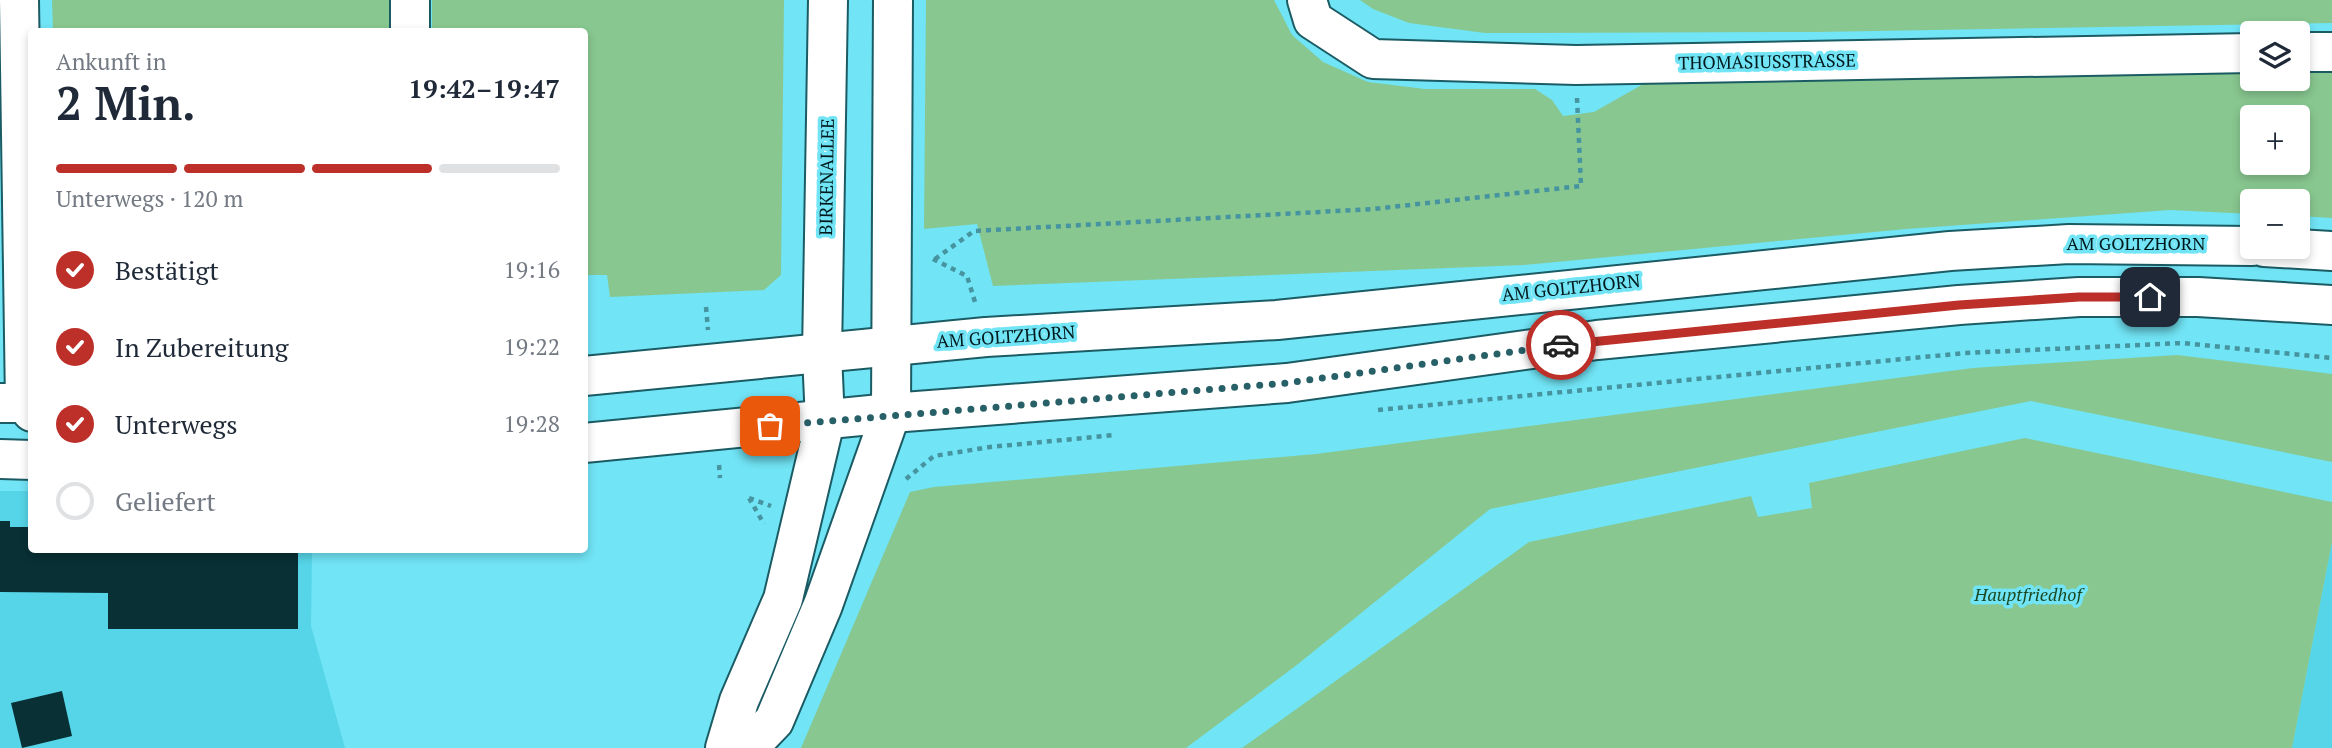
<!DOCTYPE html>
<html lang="de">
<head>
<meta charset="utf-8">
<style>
	body { margin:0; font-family:"PT Serif",serif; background:#f2f2f3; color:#1f2937; height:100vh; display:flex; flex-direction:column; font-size:26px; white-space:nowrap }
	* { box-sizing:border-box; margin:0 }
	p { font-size:23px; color:#747a83 }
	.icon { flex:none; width:38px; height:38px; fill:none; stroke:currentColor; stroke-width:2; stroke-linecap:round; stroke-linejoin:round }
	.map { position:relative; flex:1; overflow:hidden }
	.drawer { position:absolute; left:28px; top:28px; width:560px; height:525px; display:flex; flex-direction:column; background:#fff; border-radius:7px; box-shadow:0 4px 10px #0003 }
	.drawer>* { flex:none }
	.fabs { position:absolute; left:2240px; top:21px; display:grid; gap:14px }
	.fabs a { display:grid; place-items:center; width:70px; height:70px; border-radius:7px; background:#fff; box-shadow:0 4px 10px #0003; font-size:35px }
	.pin { position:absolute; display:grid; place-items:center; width:60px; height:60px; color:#fff; margin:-30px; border-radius:14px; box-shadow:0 4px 10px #0006 }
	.courier { position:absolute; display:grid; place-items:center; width:70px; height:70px; margin:-35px; border:5px solid #bd2f29; border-radius:50%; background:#fff; color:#222; box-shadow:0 2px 9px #0007 }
	.overview em { font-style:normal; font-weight:700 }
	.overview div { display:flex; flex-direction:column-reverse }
	.overview { display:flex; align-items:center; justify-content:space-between; height:119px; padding:0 28px }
	h1 { font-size:46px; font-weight:700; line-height:52px }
	.bar { display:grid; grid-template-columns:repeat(4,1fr); gap:10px 7px; align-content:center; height:84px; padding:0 28px }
	.bar i { height:9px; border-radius:5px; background:#e0e1e3 }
	.bar .selected { background:#bd2f29 }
	.bar p { grid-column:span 4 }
	ol { padding:0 28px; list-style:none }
	li { display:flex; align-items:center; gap:21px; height:77px }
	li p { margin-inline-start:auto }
	li .icon { padding:7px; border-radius:50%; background:#bd2f29; color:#fff; stroke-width:4 }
	li:last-child { color:#747a83 }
	li i { width:38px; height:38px; border:4px solid #e0e1e3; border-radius:50% }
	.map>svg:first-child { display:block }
	.built { fill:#55d5e7 }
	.green { fill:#88c790; fill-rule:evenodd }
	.building { fill:#083035 }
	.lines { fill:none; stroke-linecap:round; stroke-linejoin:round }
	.minor-casing { stroke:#1b5b64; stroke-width:42 }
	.major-casing { stroke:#1b5b64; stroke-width:42 }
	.path { stroke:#4594a0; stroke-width:4.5; stroke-dasharray:5 5; stroke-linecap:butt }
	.minor { stroke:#fff; stroke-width:38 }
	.major { stroke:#fff; stroke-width:38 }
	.done { stroke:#286068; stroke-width:7; stroke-dasharray:0 12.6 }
	.route { stroke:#bd2f29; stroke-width:9 }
	.labels { text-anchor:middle; stroke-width:7; stroke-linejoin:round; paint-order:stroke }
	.street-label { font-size:18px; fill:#01191c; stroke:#71e4f5 }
	.park-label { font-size:18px; font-style:italic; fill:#194a23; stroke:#71e4f5 }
</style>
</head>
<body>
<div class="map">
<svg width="2332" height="748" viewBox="0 0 2332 748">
	<rect width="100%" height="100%" fill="#71e4f5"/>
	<path class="built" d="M0,491H31L32,550H312L311,626L345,748H0Z
		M2332,542V748H2292Z"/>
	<path class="green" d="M52,0H391V31H53Z
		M432,0H784L781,275L764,290L610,297L607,275H585L584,32L432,31Z
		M926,0H1274L1292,35L1323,62L1368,82L1425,89H1535L1552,100L1563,116L1594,112L1645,83L2252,70V79H2298V69L2332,68V218L2298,216V201H2252V214L2170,210L1906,229L1524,265L993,286L977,224L924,229ZM2252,117H2298V163H2252Z
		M1360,0H2332V23L1817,32L1485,33L1409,23L1373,9Z
		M2177,355L2332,374V462L2031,401L1490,509L1298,664L1186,748H801L910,492L934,487L1316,454L1973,368Z
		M2025,438L2332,502V542L2292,748H1242L1529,542L1751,496L1758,517L1812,508L1809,483Z"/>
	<path class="building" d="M0,521H10V527H32V550H298V629H108V593L0,592Z
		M62,691L72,736L22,748L11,703Z"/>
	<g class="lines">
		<defs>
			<path id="minor" d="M19,0L25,403L32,412
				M410,0V32
				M1307,0L1313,20L1373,59L1576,65L2252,53
				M2298,52H2332
				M725,748L739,701L783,599L825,421L822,354L828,0
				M748,748L774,721L823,605L891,413L893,0"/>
			<path id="major" d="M2264,247L2332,251
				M584,376L986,337L1277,320L1950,251L2069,244L2252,246
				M0,403H32
				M584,443L891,413L1287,383L1597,340L1959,305L2079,297H2198L2332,305
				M0,459L32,460"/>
		</defs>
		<use href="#minor" class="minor-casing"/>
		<use href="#major" class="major-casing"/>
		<path class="path" d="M933,259L967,276L975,302
			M935,259L974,231L1373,209L1581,186L1577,98
			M706,307L708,330
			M1378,410L1965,353L2183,343L2332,358
			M719,465L720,478
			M906,479L934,456L990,447L1115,435
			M749,498L764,524
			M749,498L771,506"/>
		<use href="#minor" class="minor"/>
		<use href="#major" class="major"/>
	</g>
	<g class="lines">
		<path class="done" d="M770,426L1287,383L1561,345"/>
		<path class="route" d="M1561,345L1959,305L2079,297H2150"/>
	</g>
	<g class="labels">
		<g class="street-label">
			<text transform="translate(1767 62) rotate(-1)" y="6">THOMASIUSSTRASSE</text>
			<text transform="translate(827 177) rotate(-89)" y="6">BIRKENALLEE</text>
			<text x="2136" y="250">AM GOLTZHORN</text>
			<text transform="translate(1571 288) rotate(-6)" y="6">AM GOLTZHORN</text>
			<text transform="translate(1006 337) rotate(-4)" y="6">AM GOLTZHORN</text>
		</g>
		<g class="park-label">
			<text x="2028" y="601">Hauptfriedhof</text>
		</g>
	</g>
</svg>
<div class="fabs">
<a><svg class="icon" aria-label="layers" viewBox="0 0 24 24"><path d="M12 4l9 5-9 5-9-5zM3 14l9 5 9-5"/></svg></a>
<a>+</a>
<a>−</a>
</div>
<div class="pin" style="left:770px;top:426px;background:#ea580c"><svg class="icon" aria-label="bag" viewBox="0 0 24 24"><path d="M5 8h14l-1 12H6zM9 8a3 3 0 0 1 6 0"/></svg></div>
<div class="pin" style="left:2150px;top:297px;background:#1f2937"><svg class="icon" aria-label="home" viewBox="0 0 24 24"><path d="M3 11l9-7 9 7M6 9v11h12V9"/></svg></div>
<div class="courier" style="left:1561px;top:345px"><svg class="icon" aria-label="car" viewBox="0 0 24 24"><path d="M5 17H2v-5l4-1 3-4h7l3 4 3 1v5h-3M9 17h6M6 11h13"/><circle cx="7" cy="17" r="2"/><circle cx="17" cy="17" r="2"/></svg></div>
<section class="drawer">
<div class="overview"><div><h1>2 Min.</h1><p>Ankunft in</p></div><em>19:42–19:47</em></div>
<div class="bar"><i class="selected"></i><i class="selected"></i><i class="selected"></i><i></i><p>Unterwegs · 120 m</p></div>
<ol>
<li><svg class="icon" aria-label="check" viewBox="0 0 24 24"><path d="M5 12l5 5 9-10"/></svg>Bestätigt<p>19:16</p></li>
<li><svg class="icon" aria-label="check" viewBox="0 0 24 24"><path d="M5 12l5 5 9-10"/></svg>In Zubereitung<p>19:22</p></li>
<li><svg class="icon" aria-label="check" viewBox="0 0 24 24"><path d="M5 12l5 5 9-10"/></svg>Unterwegs<p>19:28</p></li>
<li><i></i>Geliefert</li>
</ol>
</section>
</div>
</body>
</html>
